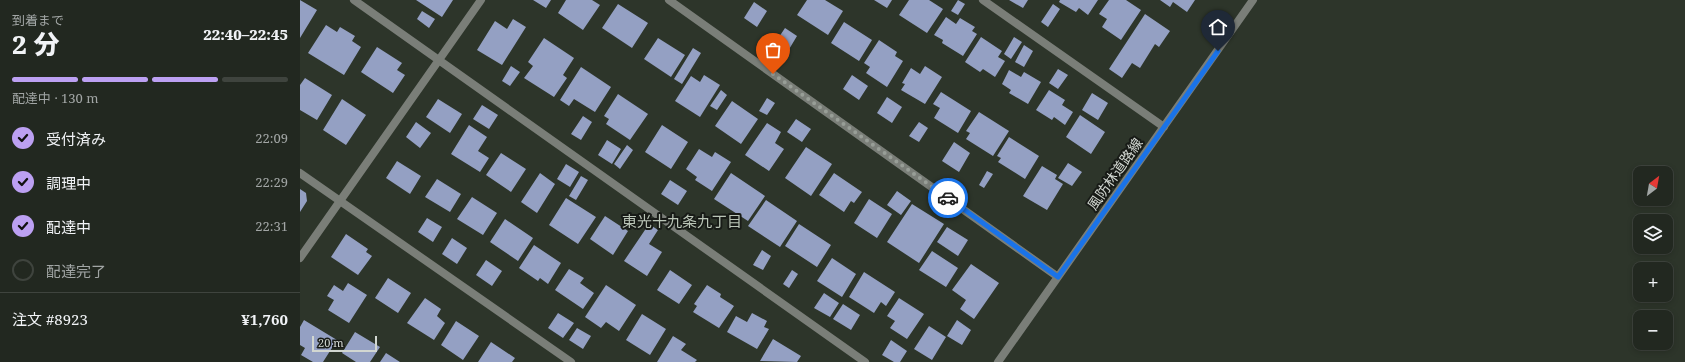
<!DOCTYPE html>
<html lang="ja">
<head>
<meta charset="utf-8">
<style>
	body { margin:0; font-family:"Noto Serif","Noto Sans JP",serif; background:#2e342d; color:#f1f3f6; height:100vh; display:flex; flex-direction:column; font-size:15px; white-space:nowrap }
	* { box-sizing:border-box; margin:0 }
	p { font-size:13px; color:#a2a6a5 }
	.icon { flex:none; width:22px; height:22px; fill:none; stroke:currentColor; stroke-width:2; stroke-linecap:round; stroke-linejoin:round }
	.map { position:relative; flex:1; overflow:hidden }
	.drawer { display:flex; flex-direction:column; background:#222820; width:300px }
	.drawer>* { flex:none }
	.needle { width:26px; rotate:31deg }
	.controls { position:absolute; left:1333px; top:166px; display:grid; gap:8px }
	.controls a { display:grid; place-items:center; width:40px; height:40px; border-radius:8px; background:#222820; box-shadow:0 2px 6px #0003,0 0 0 1px #3f443e; font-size:20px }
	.scale { position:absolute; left:12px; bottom:10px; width:65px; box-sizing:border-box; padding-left:4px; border:2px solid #d2d7d1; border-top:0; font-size:11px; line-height:14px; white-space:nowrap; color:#d2d7d1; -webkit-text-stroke:3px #181b17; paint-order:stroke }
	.pin { position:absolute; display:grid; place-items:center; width:34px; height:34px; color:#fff; margin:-41px -17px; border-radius:50% 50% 50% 0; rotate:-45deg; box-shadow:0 0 4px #0007 }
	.pin .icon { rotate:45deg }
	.courier { position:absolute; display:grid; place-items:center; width:40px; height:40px; margin:-20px; border:3px solid #1a73e8; border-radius:50%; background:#fff; color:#222; box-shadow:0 1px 5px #0007 }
	.summary em { font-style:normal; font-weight:800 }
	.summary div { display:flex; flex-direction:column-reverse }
	.summary { display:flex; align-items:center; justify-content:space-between; height:68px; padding:0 12px }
	h1 { font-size:26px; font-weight:800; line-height:30px }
	.bar { display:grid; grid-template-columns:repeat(4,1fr); gap:6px 4px; align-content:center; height:48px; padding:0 12px }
	.bar i { height:5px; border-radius:3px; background:#3f443e }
	.bar .selected { background:#bca0f2 }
	.bar p { grid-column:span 4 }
	.line { display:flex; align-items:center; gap:10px; padding:0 12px; border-top:1px solid #3f443e }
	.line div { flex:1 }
	ol { padding:0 12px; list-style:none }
	li { display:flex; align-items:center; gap:12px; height:44px }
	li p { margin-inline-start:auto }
	li .icon { padding:4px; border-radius:50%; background:#bca0f2; color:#111; stroke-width:4 }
	li:last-child { color:#a2a6a5 }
	li i { width:22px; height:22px; border:2px solid #3f443e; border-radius:50% }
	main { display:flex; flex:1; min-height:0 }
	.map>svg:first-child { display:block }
	.building { fill:#94a0c3 }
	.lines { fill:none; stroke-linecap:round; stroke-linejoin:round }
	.minor { stroke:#7a7e78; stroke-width:8 }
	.done { stroke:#989e97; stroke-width:4; stroke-dasharray:0 7.2 }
	.route { stroke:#1a73e8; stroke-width:5 }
	.labels { text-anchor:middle; stroke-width:4; stroke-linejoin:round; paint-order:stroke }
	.street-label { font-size:14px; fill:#d2d7d1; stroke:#181b17 }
	.neighbourhood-label { font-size:15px; fill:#bac5b7; stroke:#181b17 }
</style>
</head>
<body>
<main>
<section class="drawer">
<div class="summary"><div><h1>2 分</h1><p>到着まで</p></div><em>22:40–22:45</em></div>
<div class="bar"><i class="selected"></i><i class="selected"></i><i class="selected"></i><i></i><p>配達中 · 130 m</p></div>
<ol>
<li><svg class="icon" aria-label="check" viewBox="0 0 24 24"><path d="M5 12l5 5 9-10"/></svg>受付済み<p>22:09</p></li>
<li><svg class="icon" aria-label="check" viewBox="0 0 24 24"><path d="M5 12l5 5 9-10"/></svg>調理中<p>22:29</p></li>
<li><svg class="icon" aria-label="check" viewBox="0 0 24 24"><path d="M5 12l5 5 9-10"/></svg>配達中<p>22:31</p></li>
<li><i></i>配達完了</li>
</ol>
<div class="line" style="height:52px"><div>注文 #8923</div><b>¥1,760</b></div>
</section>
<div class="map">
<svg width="1385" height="362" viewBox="0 0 1385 362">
	<rect width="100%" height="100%" fill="#2d352a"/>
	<path class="building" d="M0,0L17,10L0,38Z
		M116,0H153L142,17Z
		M233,0H251L246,8Z
		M266,0H292L300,5L283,30L258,13Z
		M507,0H525L543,11L528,35L497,15Z
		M574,0H592L587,8Z
		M609,0H629L643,9L627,33L599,15Z
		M658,0L665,4L658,15L651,11Z
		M709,0H728L723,8Z
		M760,0H798L788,15L779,8L776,12L759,2Z
		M809,0H826L841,10L821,40L802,27L807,19L799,14Z
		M860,0H895L887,12L873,2L870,7Z
		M454,2L467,11L457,27L444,18Z
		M318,4L348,23L332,48L302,28Z
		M753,4L760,9L748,27L741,22Z
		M122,11L135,19L129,28L117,19Z
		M845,14L870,31L859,47L855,44L840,68L832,63L822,78L809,69Z
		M646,17L656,24L660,18L675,27L672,31L677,34L663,56L642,43L643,40L634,35Z
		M213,19L226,27L202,65L177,50L195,21L207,29Z
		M544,22L572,40L559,61L531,43Z
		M26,25L37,32L40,27L55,36L52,41L61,47L44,75L8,53Z
		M485,28L497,36L488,51L475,43Z
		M681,37L702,51L698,57L705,61L695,77L683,69L680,72L665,62Z
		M714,37L722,42L711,59L704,54Z
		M244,38L274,58L263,75L267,78L254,97L224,78L233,66L228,62Z
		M358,38L385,55L371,77L344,59Z
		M579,40L597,52L595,56L603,61L587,87L566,73L570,67L564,63Z
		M724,45L733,51L724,67L715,62Z
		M77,47L102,63L97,70L105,75L93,93L61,72Z
		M393,48L401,53L382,84L374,79Z
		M211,66L220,72L210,86L202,81Z
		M625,66L642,77L625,104L601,90L605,84L602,83L611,68L620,74Z
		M281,67L311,87L295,112L274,99L269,106L260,100Z
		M758,69L768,75L758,89L749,83Z
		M709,70L721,77L724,72L741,82L728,104L709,93L711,90L702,84Z
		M404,75L420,85L400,117L375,101L391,76L400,82Z
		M552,75L568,86L559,100L543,89Z
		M5,78L32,95L17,120L0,110V85Z
		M421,90L427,95L417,110L410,106Z
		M749,90L765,100L762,105L773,112L765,125L754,117L752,120L736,110Z
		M641,92L671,111L658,133L634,118L640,108L633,104Z
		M792,93L808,103L798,120L782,110Z
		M318,94L348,114L330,140L306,124L309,119L304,116Z
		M587,97L602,107L592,123L577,113Z
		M467,98L475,103L467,115L459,111Z
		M42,99L66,115L46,145L23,130Z
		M138,99L162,114L150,133L126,117Z
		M432,101L458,119L441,144L415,126Z
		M182,105L198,115L189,129L173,119Z
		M679,112L709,131L693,156L666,139L670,133L666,131Z
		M780,115L805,132L791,154L766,137Z
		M283,116L292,122L281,140L271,134Z
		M496,119L511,129L502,142L487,132Z
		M116,122L131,133L120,148L106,137Z
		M619,122L628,128L619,142L609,136Z
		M467,123L481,132L475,143L484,149L469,171L445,155Z
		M169,125L187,137L178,151L189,158L180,172L151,154Z
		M362,125L388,142L371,169L345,152Z
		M709,137L739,156L725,179L698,162L701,158L697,156Z
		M307,140L321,149L312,164L298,155Z
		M654,142L670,153L659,172L642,161Z
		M327,145L333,150L320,169L314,164Z
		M506,147L532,164L511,196L485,178Z
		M399,149L412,157L415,152L431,162L412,191L395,180L397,177L386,169Z
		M201,153L226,169L211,192L186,175Z
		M97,161L121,176L110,194L86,178Z
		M768,163L782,172L772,186L758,178Z
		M266,164L279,172L270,187L257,179Z
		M742,166L757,175L755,179L763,184L747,210L723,196Z
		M687,171L693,174L684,188L679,185Z
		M240,173L255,184L237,213L221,202Z
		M431,173L465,196L448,221L414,199Z
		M534,173L562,192L554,203L551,201L544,212L519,195Z
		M281,176L288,180L276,200L269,196Z
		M137,179L161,194L150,212L125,197Z
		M370,180L387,191L378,205L361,194Z
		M0,189L6,193L7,201L0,212Z
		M597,191L611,201L601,215L587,205Z
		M172,197L197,213L183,235L157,219Z
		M266,198L296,217L278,244L249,225Z
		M569,199L592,214L577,238L554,223Z
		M466,200L497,221L480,247L448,226Z
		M612,204L644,224L619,263L587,242Z
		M305,216L328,231L313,255L290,239Z
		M127,218L142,227L133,242L118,232Z
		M205,219L233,238L218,261L190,242Z
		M349,224L358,230L349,244L362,252L347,276L324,261Z
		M499,224L531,245L517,267L485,246Z
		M647,227L668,240L658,256L637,242Z
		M46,234L68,249L66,252L72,256L58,275L31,257Z
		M152,238L167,248L157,264L142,254Z
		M234,245L261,263L248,284L240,278L238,281L219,268Z
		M462,250L471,256L463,270L453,265Z
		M632,251L658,268L646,287L619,270Z
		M532,258L556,274L542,297L517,281Z
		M186,260L202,271L192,286L176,275Z
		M671,264L699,283L674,319L660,309L666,300L652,290Z
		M269,269L284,278L280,283L294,293L283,309L255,290Z
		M370,270L392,285L379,304L357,290Z
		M492,270L498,274L489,288L483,284Z
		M564,272L595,292L586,306L581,302L574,313L549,297Z
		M88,278L111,293L98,313L75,298Z
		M48,283L67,295L49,323L28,310L34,300L27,296L34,285L43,291Z
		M306,285L336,305L319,331L306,322L301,328L285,317Z
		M407,285L421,294L420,297L434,306L419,328L393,312L397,306L394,304Z
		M524,293L539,303L530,317L514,308Z
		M125,298L141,309L137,316L145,323L134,340L107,323Z
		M599,298L624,314L607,339L590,328L595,321L587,316Z
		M543,304L560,315L551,330L533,319Z
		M258,313L274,323L263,338L248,328Z
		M452,313L467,321L464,327L469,329L457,349L427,332L436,316L447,322Z
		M342,314L366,329L350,355L326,340Z
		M4,320L37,340L23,362H13L1,355L5,348L0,345V327Z
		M657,320L671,330L662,345L647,336Z
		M156,321L179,336L163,360L141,345Z
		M629,326L646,337L632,360L614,349Z
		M277,328L291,336L283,349L269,340Z
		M55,332L80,347L70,362H56L42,353Z
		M373,336L386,344L381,350L397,360L395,362H357Z
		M473,339L501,356L497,362L460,361Z
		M591,340L607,351L600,362H594L582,355Z
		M191,342L215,358L212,362H178Z
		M86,353L100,362H80Z"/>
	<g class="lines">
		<path class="minor" d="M54,0L565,362
			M369,0L758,277
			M683,0L864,127
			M0,173L271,362
			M0,258L181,0
			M698,362L953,0"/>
	</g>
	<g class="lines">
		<path class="done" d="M473,74L648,198"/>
		<path class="route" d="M648,198L758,277L918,51"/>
	</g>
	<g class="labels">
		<g class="street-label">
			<text transform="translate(815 174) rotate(-55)" y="5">風防林道路線</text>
		</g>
		<g class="neighbourhood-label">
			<text x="382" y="227">東光十九条九丁目</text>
		</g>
	</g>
</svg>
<div class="controls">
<a><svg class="needle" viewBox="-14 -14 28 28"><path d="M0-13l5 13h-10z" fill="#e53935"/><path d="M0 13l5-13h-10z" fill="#a2a6a5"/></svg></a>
<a><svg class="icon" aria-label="layers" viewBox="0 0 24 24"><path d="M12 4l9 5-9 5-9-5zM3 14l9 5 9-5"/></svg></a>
<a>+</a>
<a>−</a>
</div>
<div class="scale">20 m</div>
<div class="pin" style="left:473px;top:74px;background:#ea580c"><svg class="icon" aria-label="bag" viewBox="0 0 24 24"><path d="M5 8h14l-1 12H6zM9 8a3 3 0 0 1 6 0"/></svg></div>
<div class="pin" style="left:918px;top:51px;background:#1f2937"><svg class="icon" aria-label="home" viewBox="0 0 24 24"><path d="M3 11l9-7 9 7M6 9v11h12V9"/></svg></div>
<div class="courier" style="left:648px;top:198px"><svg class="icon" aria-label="car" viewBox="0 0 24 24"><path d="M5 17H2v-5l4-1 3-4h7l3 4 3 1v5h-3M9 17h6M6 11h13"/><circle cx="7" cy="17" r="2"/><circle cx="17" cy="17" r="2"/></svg></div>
</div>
</main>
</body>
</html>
